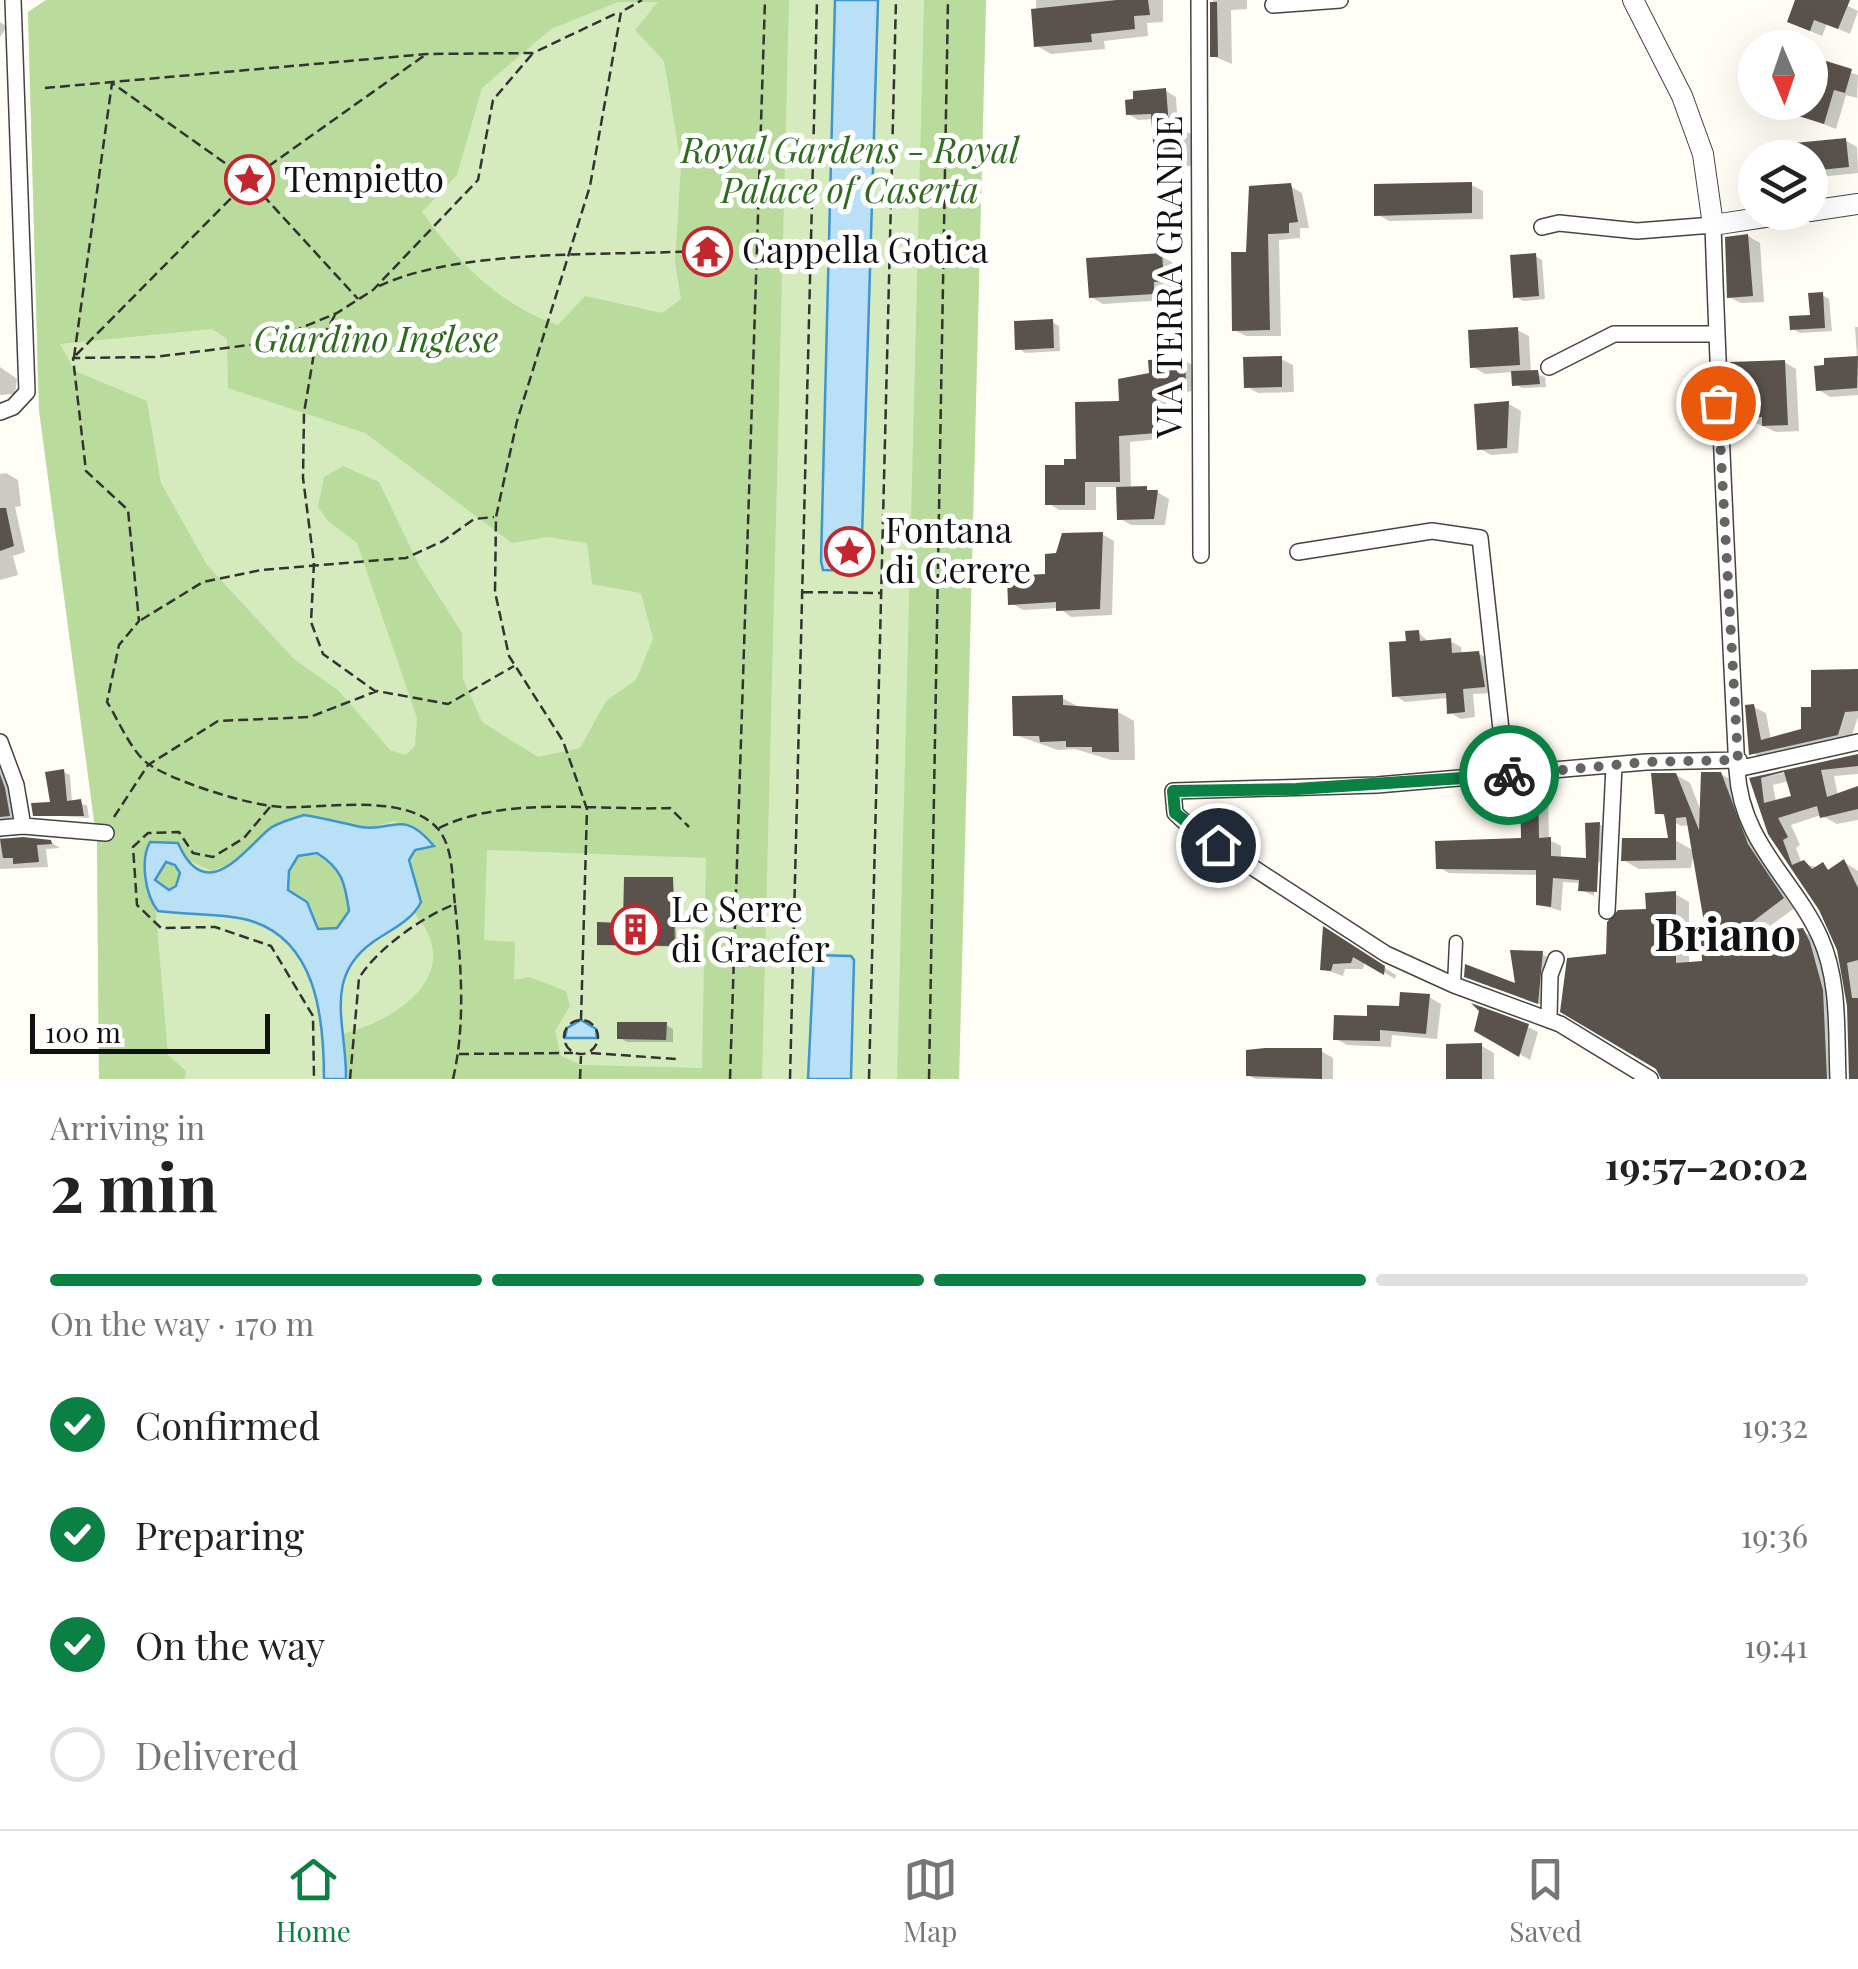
<!DOCTYPE html>
<html lang="en">
<head>
<meta charset="utf-8">
<style>
	body { margin:0; font-family:"Playfair Display",serif; background:#f6f6f6; color:#222; height:100vh; display:flex; flex-direction:column; font-size:38px; white-space:nowrap }
	* { box-sizing:border-box; margin:0 }
	p { font-size:32px; color:#767676 }
	.icon { flex:none; width:55px; height:55px; fill:none; stroke:currentColor; stroke-width:2; stroke-linecap:round; stroke-linejoin:round }
	.map { position:relative; height:1079px; overflow:hidden }
	.panel { display:flex; flex-direction:column; background:#fff; flex:1 }
	.panel>* { flex:none }
	.needle { width:65px; rotate:178deg }
	.buttons { position:absolute; left:1738px; top:30px; display:grid; gap:20px }
	.buttons a { display:grid; place-items:center; width:90px; height:90px; border-radius:50%; background:#fff; box-shadow:0 10px 40px #0002; font-size:50px }
	.scale { position:absolute; left:30px; bottom:25px; width:240px; box-sizing:border-box; padding-left:10px; border:5px solid #111; border-top:0; font-size:28px; line-height:35px; white-space:nowrap; color:#111; -webkit-text-stroke:8px #fff; paint-order:stroke }
	.pin { position:absolute; display:grid; place-items:center; width:85px; height:85px; color:#fff; margin:-42px; border:5px solid #fff; border-radius:50%; box-shadow:0 2px 10px #0007 }
	.courier { position:absolute; display:grid; place-items:center; width:100px; height:100px; margin:-50px; border:8px solid #0b8043; border-radius:50%; background:#fff; color:#222; box-shadow:0 2px 12px #0007 }
	.headline em { font-style:normal; font-weight:700 }
	.headline div { display:flex; flex-direction:column-reverse }
	.headline { display:flex; align-items:center; justify-content:space-between; height:170px; padding:0 50px }
	h1 { font-size:65px; font-weight:700; line-height:75px }
	.bar { display:grid; grid-template-columns:repeat(4,1fr); gap:15px 10px; align-content:center; height:120px; padding:0 50px }
	.bar i { height:12px; border-radius:8px; background:#e0e0e0 }
	.bar .on { background:#0b8043 }
	.bar p { grid-column:span 4 }
	ol { padding:0 50px; list-style:none }
	li { display:flex; align-items:center; gap:30px; height:110px }
	li p { margin-inline-start:auto }
	li .icon { padding:10px; border-radius:50%; background:#0b8043; color:#fff; stroke-width:4 }
	li:last-child { color:#767676 }
	li i { width:55px; height:55px; border:5px solid #e0e0e0; border-radius:50% }
	.tab-bar { display:flex; justify-content:space-around; align-items:center; height:140px; border-top:2px solid #e0e0e0; background:#fff; font-size:28px; color:#767676 }
	.tab-bar a { display:grid; justify-items:center; gap:5px }
	.tab-bar .on { color:#0b8043 }
	.map>svg:first-child { display:block }
	.green { fill:#d5ebbd }
	.forest { fill:#b9dc9c; fill-rule:evenodd }
	.water { fill:#b9e0f7; stroke:#3f96cf; stroke-width:2.5; fill-rule:evenodd }
	.shadow { fill:#0003; fill-rule:evenodd }
	.building { fill:#5a524d; fill-rule:evenodd }
	.lines { fill:none; stroke-linecap:round; stroke-linejoin:round }
	.pedestrian-casing { stroke:#444; stroke-width:15 }
	.minor-casing { stroke:#444; stroke-width:18 }
	.tertiary-casing { stroke:#444; stroke-width:22 }
	.path { stroke:#333; stroke-width:2.5; stroke-dasharray:10 5; stroke-linecap:butt }
	.pedestrian { stroke:#fff; stroke-width:12 }
	.minor { stroke:#fff; stroke-width:15 }
	.tertiary { stroke:#fff; stroke-width:20 }
	.done { stroke:#646461; stroke-width:10; stroke-dasharray:0 18 }
	.route { stroke:#0b8043; stroke-width:12 }
	.labels { text-anchor:middle; stroke-width:10; stroke-linejoin:round; paint-order:stroke }
	.park-label { font-size:35px; font-style:italic; fill:#2f6b1f; stroke:#fff }
	.poi-label { font-size:35px; fill:#111; stroke:#fff; text-anchor:start }
	.street-label { font-size:35px; fill:#111; stroke:#fff }
	.district-label { font-size:45px; font-weight:bold; fill:#111; stroke:#fff }
</style>
</head>
<body>
<div class="map">
<svg width="1858" height="1079" viewBox="0 0 1858 1079">
	<rect width="100%" height="100%" fill="#fffdf5"/>
	<path class="green" d="M46,0H986L959,1079H99L97,842L39,410L28,12Z"/>
	<path class="forest" d="M46,0H789L762,1079H346L342,1034C396,1021 467,974 415,914L421,902L408,860L415,850L434,845L394,821L366,829L334,819L270,828L244,858L212,871L150,843L168,1055L186,1071L185,1079H99L97,842L39,410L28,12ZM618,2H658L635,30L664,61L670,96L681,166L675,262L681,299L662,313L585,296L558,325C500,306 457,261 422,212L457,175L482,88L551,29ZM212,329L227,339L228,388L365,433L512,543L547,537L587,543L592,584L641,593L653,639L636,680L606,701L580,748L538,757L482,722L463,679L462,633L419,565L379,482L343,466L324,477L318,507L328,521L357,543L417,718L415,746L405,755L390,750L339,691L294,659L207,565L161,483L147,401L75,371L60,344ZM487,850L706,858L702,1068L581,1065L561,1056L555,1031L570,1006L566,991L529,977L514,980L515,942L484,940Z
		M924,0H986L959,1079H897Z
		M318,853C342,870 345,882 349,911L337,928L318,929L307,902L288,890L289,871L298,856Z
		M155 877a13 13 0 1 1 26 0a13 13 0 1 1-26 0Z"/>
	<path class="water" d="M835,0H878L861,571L823,570L821,561Z
		M304,815C324,818 342,823 361,827C392,833 401,807 434,846L415,850L409,860L421,902C412,921 390,930 373,942C322,978 347,1026 346,1079H324C324,1018 317,936 244,919C217,913 186,915 158,911C145,895 140,860 150,842L178,843C205,905 241,854 268,830C277,822 293,819 304,815ZM317,853C342,869 345,882 349,911L337,928L318,929L307,902L288,890L289,871L298,856ZM166,862L175,865L180,873L176,886L169,890L155,880Z
		M814,955L851,956L854,960L851,1079H808Z
		M581,1020L596,1029L597,1038H565L567,1028Z"/>
	<path class="shadow" d="M1036,0H1163V22L1147,23L1148,36L1104,41L1105,49L1051,54L1037,46Z
		M1213,0H1247V9L1231,10L1232,64L1213,56Z
		M1798,0H1836L1858,11L1850,34L1827,24L1822,36L1801,27Z
		M0,22L7,27L0,37Z
		M1810,59L1858,75L1857,98L1846,95L1836,129L1795,113L1810,102Z
		M1166,91L1176,97L1178,128L1191,134L1193,166H1184V173L1167,174L1157,169L1154,119L1138,120L1128,114Z
		M1845,140L1857,147L1858,173L1810,178V158Z
		M1471,185L1483,191V219L1389,221L1377,214Z
		M1290,186L1302,193L1309,228H1300V238L1279,240L1281,336H1246L1234,330L1249,254Z
		M1748,236L1760,243L1764,302L1741,303L1729,297Z
		M1161,256L1173,263L1175,287H1165V300L1103,304L1091,297Z
		M1535,256L1542,260L1545,299L1523,301L1516,297Z
		M1822,295L1829,299L1832,331L1800,333L1793,329L1812,317Z
		M1052,322L1059,326L1060,351L1025,353L1018,348Z
		M1855,327H1858V395L1830,397L1819,390L1857,358Z
		M1517,330L1529,336L1531,373L1545,377L1546,387L1522,388L1515,384L1514,372L1485,374L1473,367Z
		M1281,359L1293,365L1294,392L1258,393L1246,386Z
		M1184,360L1196,367L1197,390L1167,396L1168,438L1130,442L1131,490L1157,492L1169,499L1165,525H1131L1119,518L1118,487H1096V510H1059L1048,503L1067,468L1079,461L1122,403L1151,375Z
		M1784,362L1796,369L1799,431L1776,432L1742,417L1738,382L1734,379Z
		M0,367L17,379L15,394L0,395Z
		M1509,404L1521,411L1518,453L1491,455L1479,448Z
		M6,473L18,480L21,506L15,507L25,552L13,556L18,575L0,580V474Z
		M1102,534L1114,541L1112,615L1071,617L1059,608L1023,610L1011,603L1048,577L1058,556Z
		M1418,632L1430,643L1450,641L1461,647L1462,655L1478,653L1490,660L1495,693L1473,694L1475,717L1461,719L1449,712L1448,698L1405,702L1394,695L1409,643Z
		M1858,672V717L1850,741L1762,758L1750,751L1754,707L1766,713L1771,740L1803,731L1814,709Z
		M1062,698L1079,707L1118,712L1134,721L1135,760H1111L1075,749L1058,750L1015,735Z
		M1858,756V774L1834,776L1838,796L1858,789V820L1837,824L1821,815L1791,825L1800,845L1796,848L1802,864L1831,870L1844,862L1858,871V1079H1852L1849,1006L1840,950L1821,909L1770,833L1753,780ZM1789,781L1794,797L1776,802L1773,785Z
		M0,758L18,821L2,824L1,838L51,842L60,848L46,849L48,867L0,869Z
		M64,772L70,775L72,803L87,805L89,818L35,814L53,804Z
		M1721,774L1735,782L1796,907L1758,935L1802,931L1816,939L1836,1000L1840,1079H1665L1609,957L1648,912L1675,894L1689,902V964L1705,963L1710,943L1694,852L1691,868L1639,869L1623,860L1675,840L1694,851L1690,825L1681,826L1658,812L1676,775L1690,783L1702,814Z
		M1537,785L1548,791L1549,840L1561,846V859L1589,860L1599,824L1610,830L1607,896H1599L1601,862H1596L1594,896L1581,890V883L1563,882L1561,911L1539,904V875L1449,873L1438,867L1523,841Z
		M673,880L677,947L599,944L626,925Z
		M1335,936L1396,975L1395,979L1365,961L1363,969H1345L1343,976L1323,969Z
		M1542,954L1554,961L1550,1008L1479,982L1518,987Z
		M1429,997L1441,1004L1437,1039L1392,1035L1391,1047L1347,1045L1335,1038L1369,1019Z
		M666,1025L673,1029V1042H627L619,1037Z
		M1528,1027L1538,1032L1530,1060L1477,1030Z
		M1482,1046L1494,1053V1079H1449Z
		M1321,1051L1333,1058V1079H1256L1248,1075Z"/>
	<path class="building" d="M1117,0H1148L1150,15L1134,16L1135,29L1091,34L1092,42L1034,47L1031,9Z
		M1795,0H1850L1838,29L1814,20L1810,31L1787,22Z
		M1210,2H1217L1218,57H1210Z
		M1810,56L1852,69L1845,93L1834,90L1824,124L1792,114L1796,102H1810Z
		M1166,88L1169,126L1182,125L1184,161L1174,162L1175,169L1155,170L1151,114L1126,115L1125,100L1133,99V91Z
		M1846,138L1849,167L1810,171V158H1785L1784,144Z
		M1472,182V213L1374,216V184Z
		M1291,183L1298,222L1289,223V233L1268,234L1270,330L1232,331L1231,252H1246L1249,186Z
		M1748,234L1753,296L1727,298L1725,237Z
		M1162,253L1164,281L1154,282V294L1089,298L1086,258Z
		M1536,253L1539,296L1513,298L1510,255Z
		M1823,292L1825,328L1790,330L1789,316L1810,315L1808,293Z
		M1053,319L1054,348L1015,350L1014,321Z
		M1518,327L1520,365L1470,368L1468,330Z
		M1282,356V387L1244,388L1243,357Z
		M1858,356L1857,388L1816,391L1814,366L1824,365V358Z
		M1185,358L1186,385L1156,390L1157,433L1119,436L1120,482H1085V505H1045V465H1064V459H1076L1075,402L1119,401L1118,379L1149,373L1148,360Z
		M1785,360L1788,425L1762,426V417L1739,418L1738,380L1731,381L1730,362Z
		M1538,370L1540,384L1512,386L1511,371Z
		M1509,401L1507,448L1477,450L1474,404Z
		M1147,486V490H1158L1154,519L1117,520L1116,487Z
		M0,508H6L14,546L0,551Z
		M1103,532L1100,609L1056,611V602L1008,605L1007,576L1045,574V554L1056,553L1062,533Z
		M1419,630L1420,641L1451,638L1452,653L1479,651L1485,687L1463,689L1465,712L1447,714L1446,693L1392,697L1389,642L1406,641L1405,631Z
		M1858,669V711L1845,712L1838,735L1749,755L1745,705L1754,704L1761,740L1801,729V707H1811V670Z
		M1063,695V705L1118,709L1119,752H1092V747H1066V741L1040,742L1039,736H1013L1012,696Z
		M1858,754V766L1821,770L1827,797L1858,786V809L1820,818L1817,806L1778,818L1788,837L1783,840L1792,865L1804,860L1812,869L1823,862L1828,870L1844,859L1858,888V960L1847,963L1852,998H1858V1079H1849L1847,1006L1837,950L1819,910L1768,834L1749,778ZM1784,772L1791,796L1764,803L1761,778Z
		M64,769L67,801L81,799L84,816H33L31,803L50,802L45,772Z
		M1701,772H1721L1748,844L1784,898L1735,935L1803,928L1810,942L1823,990L1827,1079H1661L1656,1069L1560,1012L1567,958L1606,954L1607,922L1618,910L1646,909L1645,893L1676,891V963L1702,961L1701,941L1707,940L1686,817L1676,818V860L1621,861L1622,838H1668L1664,814H1655L1651,773H1676L1699,830Z
		M0,774L5,788L10,816L0,817Z
		M1538,783L1539,838L1551,837V856L1586,858L1585,823L1600,822L1597,892L1578,891L1579,880L1553,878L1551,907L1536,905V870L1436,869L1435,841L1521,838L1520,784Z
		M23,837L51,840L52,844L37,845L39,862L13,864V858H3L0,839Z
		M624,877H673L675,946L597,945V922L623,923Z
		M1323,926L1385,966L1384,975L1353,957L1351,963L1333,964L1331,971L1320,970Z
		M1510,950L1543,951L1538,1004L1464,977L1465,964L1515,983Z
		M1400,992L1430,994L1426,1034L1380,1030V1041L1333,1040L1334,1015L1367,1016V1005L1399,1006Z
		M1471,1003L1529,1024L1519,1057L1474,1031L1479,1011Z
		M617,1022H667L666,1040L617,1039Z
		M1482,1043V1079H1446V1044Z
		M1265,1048H1322V1079L1246,1076V1050Z"/>
	<g class="lines">
		<defs>
			<path id="pedestrian" d="M1454,985L1456,942"/>
			<path id="minor" d="M1199,0L1201,555
				M1273,5L1340,0
				M1542,227L1559,223L1637,231L1713,225C1719,407 1728,589 1737,770C1741,843 1793,878 1820,937C1840,981 1836,1032 1838,1079
				M1549,367L1614,334H1716
				M0,412L13,407L27,392L13,0
				M1298,552L1432,531L1480,538L1506,775
				M0,742L16,785L23,826L0,828
				M1737,769L1858,742
				M23,826L106,833
				M1607,911L1614,766
				M1549,1019L1550,975L1556,959
				M1650,1079L1560,1024L1454,985L1386,954L1189,826L1175,813L1173,791L1377,785L1646,762L1739,760"/>
			<path id="tertiary" d="M1633,0L1682,96L1703,154L1713,225L1798,212
				M1810,211L1858,204"/>
		</defs>
		<use href="#pedestrian" class="pedestrian-casing"/>
		<use href="#minor" class="minor-casing"/>
		<use href="#tertiary" class="tertiary-casing"/>
		<path class="path" d="M45,88L427,54L533,53L619,12
			M379,286C461,248 605,256 698,251
			M335,315L314,353L304,413L303,478L314,563L311,622L323,654L375,691
			M76,355L249,180L425,55
			M74,357L112,83L249,180L358,299
			M803,592L880,593
			M141,620L203,582L261,570L406,558L443,541L474,519L494,517
			M270,807L244,838L213,857L193,853L179,832L148,833L133,847L137,905L161,928L215,927L271,946L313,1016L314,1079
			M114,817L148,765L218,721L310,717L377,691L448,704L514,666
			M439,828C506,795 597,811 670,808L689,827
			M564 1037a17 17 0 1 1 34 0a17 17 0 1 1-34 0Z
			M581,1020L587,809L563,741L509,656L495,592L496,517L517,421L590,186L621,12L642,0
			M591,1053L676,1059
			M459,1054L573,1053
			M350,1079L359,978C378,948 422,917 455,904C452,881 454,848 438,829C406,792 325,809 282,807C251,806 175,782 150,765C132,754 118,719 107,702L119,645L139,621L128,510L86,471L73,358L155,357L265,343L337,313L373,290L478,180L493,100L533,53
			M453,1079C466,1023 461,962 455,905
			M580,1079L581,1056
			M730,1079L765,0
			M790,1079L817,0
			M869,1079L896,0
			M929,1079L948,0"/>
		<use href="#pedestrian" class="pedestrian"/>
		<use href="#minor" class="minor"/>
		<use href="#tertiary" class="tertiary"/>
	</g>
	<g class="lines">
		<path class="done" d="M1509,775L1646,762L1738,760L1718,403"/>
		<path class="route" d="M1218,845L1175,813L1173,791L1296,789L1509,775"/>
	</g>
	<defs>
		<symbol id="sight-ring" viewBox="-11 -11 22 22"><circle r="9.5" fill="#fff" stroke="#c4262e" stroke-width="1.5"/><path d="M0-6L1.8-2.2L6-1.7L2.9 1.2L3.7 5.4L0 3.3L-3.7 5.4L-2.9 1.2L-6-1.7L-1.8-2.2Z" fill="#c4262e"/></symbol>
		<symbol id="temple-ring" viewBox="-11 -11 22 22"><circle r="9.5" fill="#fff" stroke="#c4262e" stroke-width="1.5"/><path d="M0-6L5-2H3V0L6.5 2.5H4V6H1.5V3h-3V6H-4V2.5H-6.5L-3 0V-2H-5Z" fill="#c4262e"/></symbol>
		<symbol id="building-ring" viewBox="-11 -11 22 22"><circle r="9.5" fill="#fff" stroke="#c4262e" stroke-width="1.5"/><path d="M-4-6H4V6H1V3H-1V6H-4ZM-2.5-4.3h1.7v1.8h-1.7ZM.8-4.3h1.7v1.8H.8ZM-2.5-1h1.7V.8h-1.7ZM.8-1h1.7V.8H.8Z" fill="#c4262e"/></symbol>
	</defs>
	<g fill-rule="evenodd">
		<use href="#sight-ring" x="222" y="152" width="55" height="55"/>
		<use href="#temple-ring" x="680" y="224" width="55" height="55"/>
		<use href="#sight-ring" x="822" y="524" width="55" height="55"/>
		<use href="#building-ring" x="608" y="902" width="55" height="55"/>
	</g>
	<g class="labels">
		<g class="park-label">
			<text x="850" y="163">Royal Gardens - Royal<tspan x="850" dy="40">Palace of Caserta</tspan></text>
			<text x="376" y="352">Giardino Inglese</text>
		</g>
		<g class="poi-label">
			<text x="284" y="192">Tempietto</text>
			<text x="742" y="263">Cappella Gotica</text>
			<text x="885" y="543">Fontana<tspan x="885" dy="40">di Cerere</tspan></text>
			<text x="671" y="922">Le Serre<tspan x="671" dy="40">di Graefer</tspan></text>
		</g>
		<g class="street-label">
			<text transform="translate(1170 277) rotate(-90)" y="12">VIA TERRA GRANDE</text>
		</g>
		<g class="district-label">
			<text x="1725" y="951">Briano</text>
		</g>
	</g>
</svg>
<div class="buttons">
<a><svg class="needle" viewBox="-14 -14 28 28"><path d="M0-13l5 13h-10z" fill="#e53935"/><path d="M0 13l5-13h-10z" fill="#767676"/></svg></a>
<a><svg class="icon" aria-label="layers" viewBox="0 0 24 24"><path d="M12 4l9 5-9 5-9-5zM3 14l9 5 9-5"/></svg></a>
</div>
<div class="scale">100 m</div>
<div class="pin" style="left:1718px;top:403px;background:#ea580c"><svg class="icon" aria-label="bag" viewBox="0 0 24 24"><path d="M5 8h14l-1 12H6zM9 8a3 3 0 0 1 6 0"/></svg></div>
<div class="pin" style="left:1218px;top:845px;background:#1f2937"><svg class="icon" aria-label="home" viewBox="0 0 24 24"><path d="M3 11l9-7 9 7M6 9v11h12V9"/></svg></div>
<div class="courier" style="left:1509px;top:775px"><svg class="icon" aria-label="bike" viewBox="0 0 24 24"><circle cx="6" cy="16" r="4"/><circle cx="18" cy="16" r="4"/><path d="M6 16l4-8h5l3 8M10 8l3 8H6M13 5h3"/></svg></div>
</div>
<section class="panel">
<div class="headline"><div><h1>2 min</h1><p>Arriving in</p></div><em>19:57–20:02</em></div>
<div class="bar"><i class="on"></i><i class="on"></i><i class="on"></i><i></i><p>On the way · 170 m</p></div>
<ol>
<li><svg class="icon" aria-label="check" viewBox="0 0 24 24"><path d="M5 12l5 5 9-10"/></svg>Confirmed<p>19:32</p></li>
<li><svg class="icon" aria-label="check" viewBox="0 0 24 24"><path d="M5 12l5 5 9-10"/></svg>Preparing<p>19:36</p></li>
<li><svg class="icon" aria-label="check" viewBox="0 0 24 24"><path d="M5 12l5 5 9-10"/></svg>On the way<p>19:41</p></li>
<li><i></i>Delivered</li>
</ol>
</section>
<nav class="tab-bar">
<a class="on"><svg class="icon" aria-label="home" viewBox="0 0 24 24"><path d="M3 11l9-7 9 7M6 9v11h12V9"/></svg>Home</a>
<a><svg class="icon" aria-label="map" viewBox="0 0 24 24"><path d="M3 6l6-2 6 2 6-2v14l-6 2-6-2-6 2zM9 4v14M15 6v14"/></svg>Map</a>
<a><svg class="icon" aria-label="saved" viewBox="0 0 24 24"><path d="M7 4h10v16l-5-4-5 4z"/></svg>Saved</a>
</nav>
</body>
</html>
